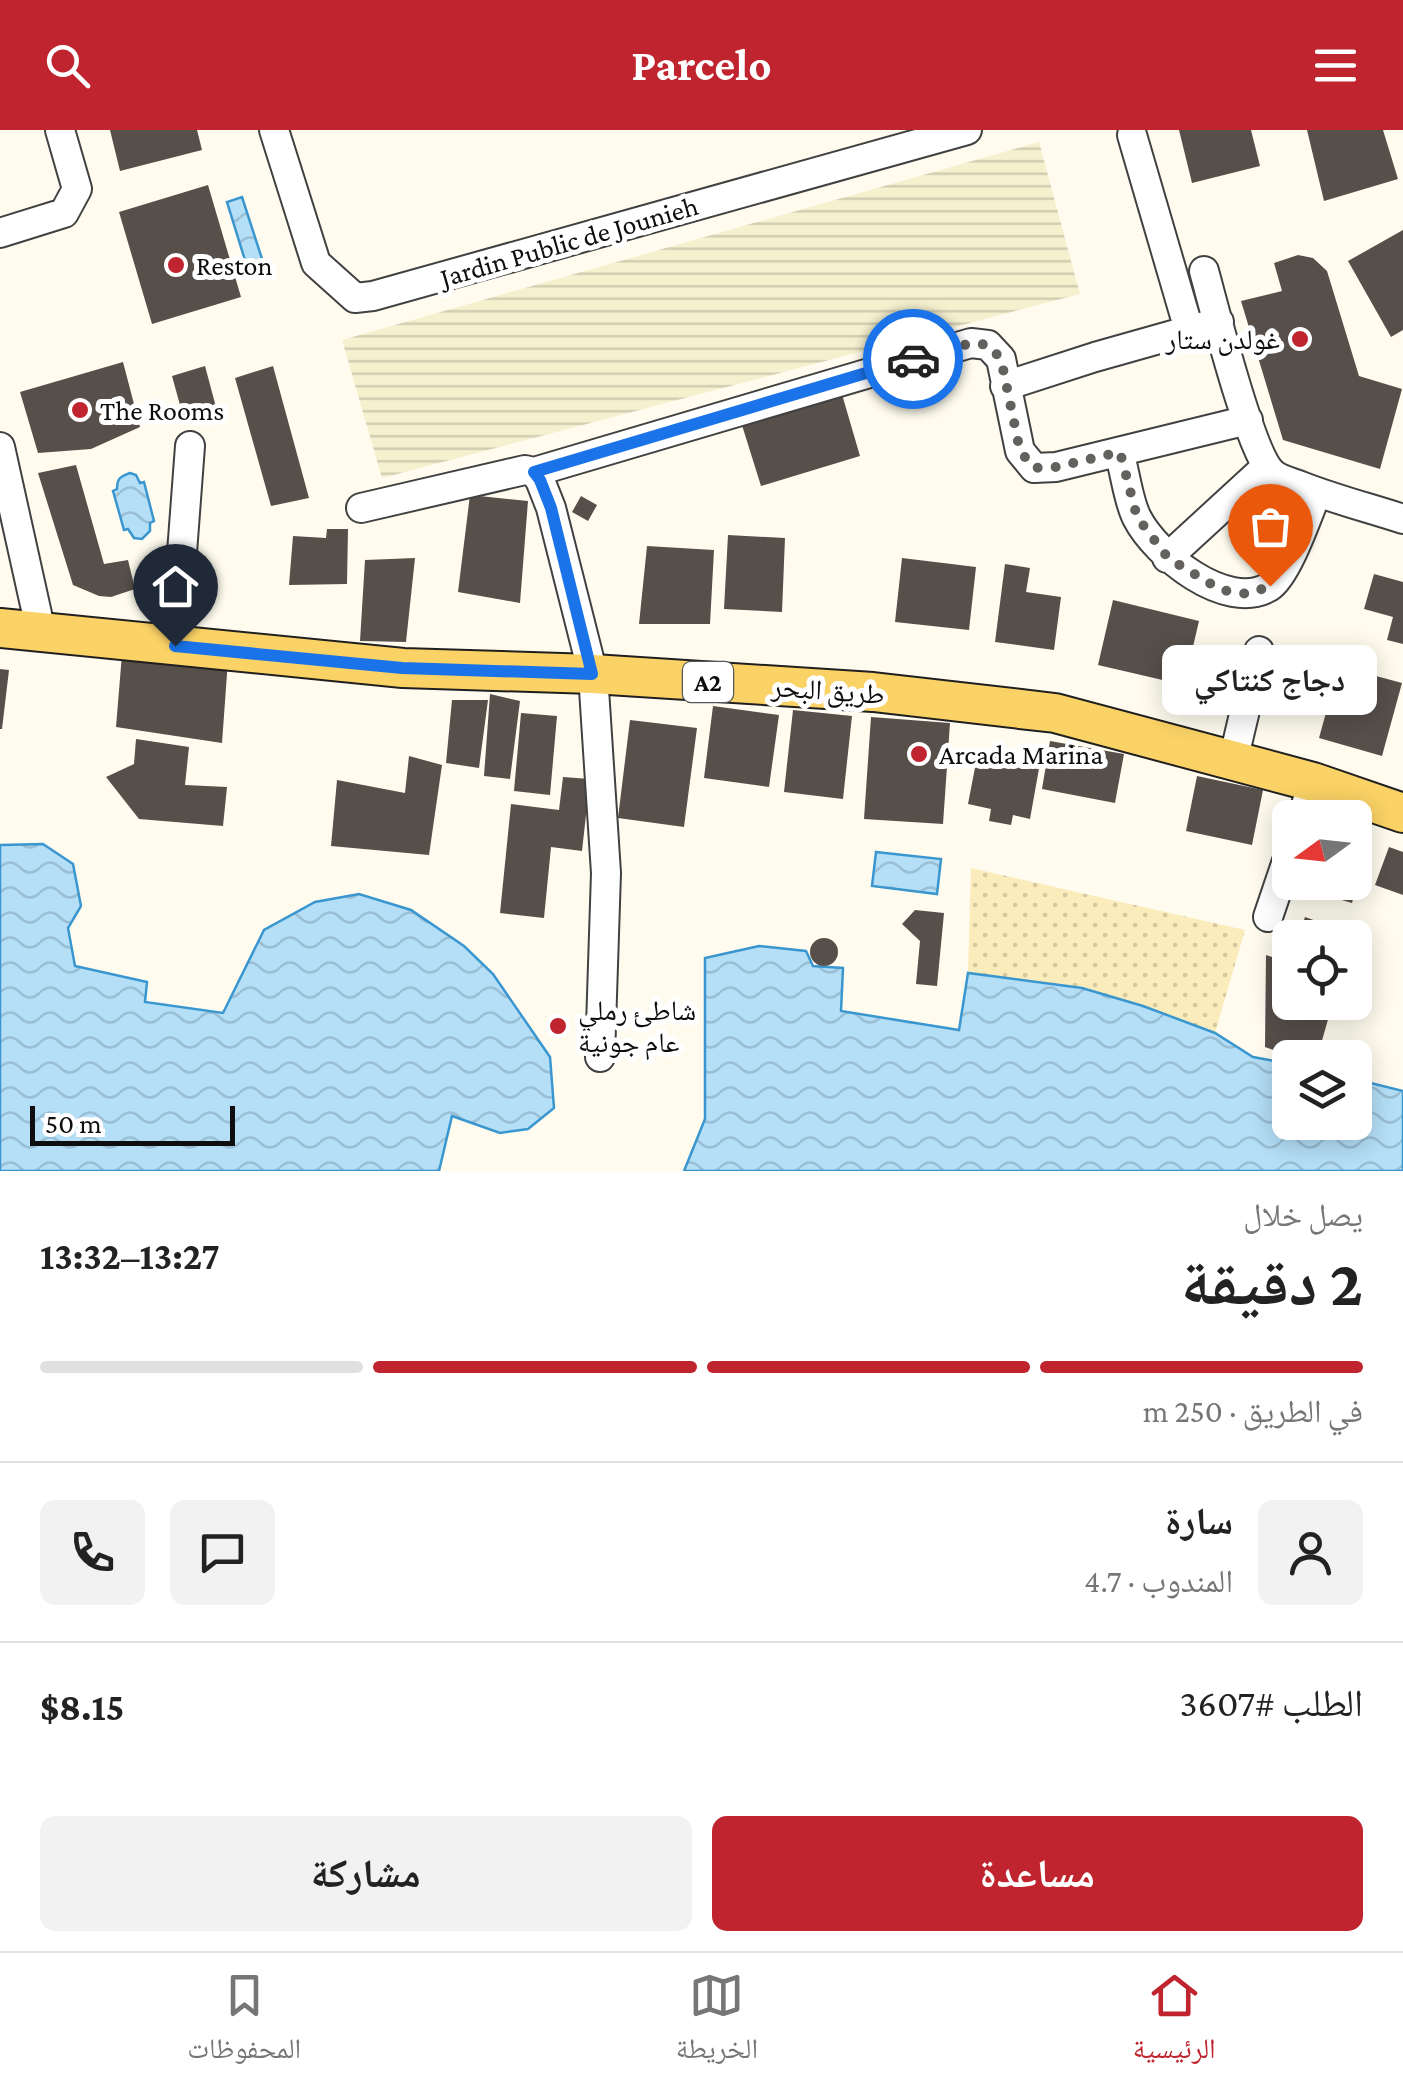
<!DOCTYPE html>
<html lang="ar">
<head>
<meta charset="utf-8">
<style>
	body { margin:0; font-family:"Crimson Pro","Noto Naskh Arabic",serif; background:#f2f2f2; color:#222; direction:rtl; height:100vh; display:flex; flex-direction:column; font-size:38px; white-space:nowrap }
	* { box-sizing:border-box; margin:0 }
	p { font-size:32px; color:#767676 }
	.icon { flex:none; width:55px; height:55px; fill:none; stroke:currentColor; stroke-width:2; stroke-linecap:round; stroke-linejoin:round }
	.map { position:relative; height:1041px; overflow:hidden; direction:ltr }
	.sheet { display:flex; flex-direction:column; background:#fff; flex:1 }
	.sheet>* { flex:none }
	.needle { width:65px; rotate:255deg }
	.fabs { position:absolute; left:1272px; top:670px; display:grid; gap:20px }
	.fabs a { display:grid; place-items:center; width:100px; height:100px; border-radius:15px; background:#fff; box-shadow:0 5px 25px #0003; font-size:50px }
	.scale { position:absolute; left:30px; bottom:25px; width:205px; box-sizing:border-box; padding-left:10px; border:5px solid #0e0e0e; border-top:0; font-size:28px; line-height:35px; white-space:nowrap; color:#0e0e0e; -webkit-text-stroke:8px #fff; paint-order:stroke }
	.pin { position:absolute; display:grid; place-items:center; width:85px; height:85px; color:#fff; margin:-102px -42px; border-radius:50% 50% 50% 0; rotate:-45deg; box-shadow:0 0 10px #0007 }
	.pin .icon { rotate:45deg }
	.courier { position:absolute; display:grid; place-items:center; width:100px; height:100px; margin:-50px; border:8px solid #1a73e8; border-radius:50%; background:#fff; color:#222; box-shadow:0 2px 12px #0007 }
	.bubble { position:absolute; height:70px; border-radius:15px; background:#fff; box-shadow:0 5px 25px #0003; font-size:32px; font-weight:700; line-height:70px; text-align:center; direction:rtl }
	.head em { font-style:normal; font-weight:700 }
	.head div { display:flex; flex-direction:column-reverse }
	.head { display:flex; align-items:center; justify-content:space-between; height:170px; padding:0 40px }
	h1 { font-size:65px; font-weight:700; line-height:75px }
	.bar { display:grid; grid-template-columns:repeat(4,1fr); gap:15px 10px; align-content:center; height:120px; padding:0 40px }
	.bar i { height:12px; border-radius:8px; background:#e0e0e0 }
	.bar .active { background:#c0242f }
	.bar p { grid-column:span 4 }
	.line { display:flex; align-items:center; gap:25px; padding:0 40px; border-top:2px solid #e0e0e0 }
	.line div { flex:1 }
	.round { display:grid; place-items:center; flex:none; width:105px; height:105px; border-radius:15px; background:#f2f2f2 }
	.button { display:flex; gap:20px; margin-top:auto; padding:20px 40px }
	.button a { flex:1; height:115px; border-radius:15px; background:#c0242f; color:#fff; font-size:40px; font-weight:700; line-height:115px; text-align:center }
	.button a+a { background:#f2f2f2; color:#222 }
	header { display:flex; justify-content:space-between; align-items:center; height:130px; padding:0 40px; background:#c0242f; color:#fff; font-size:45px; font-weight:700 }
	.tabs { display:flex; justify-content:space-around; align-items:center; height:140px; border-top:2px solid #e0e0e0; background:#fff; font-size:28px; color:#767676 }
	.tabs a { display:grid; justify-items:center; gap:5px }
	.tabs .active { color:#c0242f }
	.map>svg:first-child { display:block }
	.farmland { fill:url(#farmland-rules) }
	.sand { fill:url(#sand-dots) }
	.water { fill:url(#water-waves); stroke:#3a96cf; stroke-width:2.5 }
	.building { fill:#574f4a }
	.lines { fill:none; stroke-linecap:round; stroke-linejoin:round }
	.minor-casing { stroke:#414141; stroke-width:32 }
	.major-casing { stroke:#1f1f1f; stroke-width:42 }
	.minor { stroke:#fff; stroke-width:28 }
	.major { stroke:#fad265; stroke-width:38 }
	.done { stroke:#62615d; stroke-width:10; stroke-dasharray:0 18 }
	.route { stroke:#1a73e8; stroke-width:12 }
	.poi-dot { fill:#c0242f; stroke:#fff; stroke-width:4 }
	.labels { text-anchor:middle; stroke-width:10; stroke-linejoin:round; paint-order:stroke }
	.shield { fill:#fff; stroke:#565656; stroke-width:2.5 }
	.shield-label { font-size:25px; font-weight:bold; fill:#0e0e0e }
	.street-label { font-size:28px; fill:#0e0e0e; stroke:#fff }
	.poi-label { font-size:28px; fill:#0e0e0e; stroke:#fff; text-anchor:start }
</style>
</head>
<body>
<header><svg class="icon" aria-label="menu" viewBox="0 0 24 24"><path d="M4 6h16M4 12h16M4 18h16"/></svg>Parcelo<svg class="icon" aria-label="search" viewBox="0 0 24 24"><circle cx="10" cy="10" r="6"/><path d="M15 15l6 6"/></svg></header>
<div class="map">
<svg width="1403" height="1041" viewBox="0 0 1403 1041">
	<defs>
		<pattern id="farmland-rules" width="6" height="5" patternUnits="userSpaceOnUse" patternTransform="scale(2.5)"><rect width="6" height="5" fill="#f5f1cf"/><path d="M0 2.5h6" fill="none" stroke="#d1cdb1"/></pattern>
		<pattern id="sand-dots" width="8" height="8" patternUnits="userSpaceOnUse" patternTransform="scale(2.5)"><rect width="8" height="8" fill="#fbecbb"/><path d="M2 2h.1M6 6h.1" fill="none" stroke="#d6c9a0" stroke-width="1.8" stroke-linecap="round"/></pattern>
		<pattern id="water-waves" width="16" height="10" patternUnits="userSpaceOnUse" patternTransform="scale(2.5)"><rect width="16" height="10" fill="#b4dff7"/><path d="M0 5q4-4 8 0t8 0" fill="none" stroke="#9abed3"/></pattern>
	</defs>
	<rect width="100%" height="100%" fill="#fffcef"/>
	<path class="farmland" d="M1039,12L1080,164L382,348L342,210Z"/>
	<path class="sand" d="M971,738L1245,800L1215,903L1143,876L1082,858L968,843Z"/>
	<path class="water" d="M242,67L264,135L248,140L227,72Z
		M130,343L136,345L140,353L144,352L154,391L150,393V401L142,409L134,408L128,399L124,400L113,361L117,359C117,348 120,347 130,343Z
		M43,714L73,734L81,776L68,798L75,836L147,852L145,872L223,883L264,800L315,772L359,764L411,780L464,816L493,844L550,927L554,978L528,999L500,1003L452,986L439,1041H0V715Z
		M876,722L941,729L937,764L872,756Z
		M759,816L806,821L813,836L843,838L841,881L959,900L968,843L1082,858L1143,876L1215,903L1253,927L1290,934V992H1355V949L1403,961V1041H684L705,989V828Z"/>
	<path class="building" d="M110,0H197L202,20L120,41Z
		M1179,0H1251L1260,36L1192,53Z
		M1307,0H1383L1398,49L1324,71Z
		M208,55L241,167L152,194L119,82Z
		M1403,100V200L1391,207L1348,131Z
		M1298,125L1313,128L1327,141L1359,246L1402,259L1380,339L1283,310L1241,171L1282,161L1274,133Z
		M123,232L140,297L91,319L38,323L20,262Z
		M205,236L216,277L183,286L172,246Z
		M273,236L309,368L271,376L235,248Z
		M841,261L860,326L761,356L741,292Z
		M76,335L104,434L128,430L135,459L111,467L99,466L73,455L38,343Z
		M470,365L528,371L520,473L458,462Z
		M581,366L597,375L588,391L572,382Z
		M327,399H348L347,454L289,455L293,406L326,408Z
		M728,405L785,408L782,482L724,479Z
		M647,416L714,420L710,494H639Z
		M415,428L406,512L360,511L365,430Z
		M902,428L976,437L969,500L895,492Z
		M1005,434L1030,438L1026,462L1061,467L1054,520L995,512Z
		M1374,444L1403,452V514L1387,510L1393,487L1364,479Z
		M1113,470L1199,491L1184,555L1098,535Z
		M122,524L228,530L222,613L116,597Z
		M1339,536L1402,553L1382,626L1319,608Z
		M0,539L9,540L2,599H0Z
		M490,564L520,571L510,649L484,646Z
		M452,570H488L479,638L446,633Z
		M713,576L779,585L769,657L704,648Z
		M793,580L852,586L843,669L784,662Z
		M521,583L557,586L550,665L514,661Z
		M871,587L950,593L943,694L864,689Z
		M630,590L697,598L684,697L618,688Z
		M136,609L189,617L185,655L227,657L223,696L139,689L106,647L134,634Z
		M1050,611L1124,624L1115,673L1042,659Z
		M978,622L1040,633L1030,689L1013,685L1011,695L989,691L991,679L968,674Z
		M409,626L442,635L429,725L331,716L337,650L405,663Z
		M1197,646L1263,660L1252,715L1186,701Z
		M563,647L590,649L582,721L551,717L544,788L500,783L511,674L559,680Z
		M1389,717L1403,722V765L1375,755Z
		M1355,724L1364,727L1352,773L1297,757L1298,752H1355Z
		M915,780L944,783L937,856L916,854L920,811L902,794Z
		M1305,787L1352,804L1351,808H1298Z
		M810 822a14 14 0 1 1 28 0a14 14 0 1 1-28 0Z
		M1266,825L1290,833V872H1333L1317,928H1295L1265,917Z"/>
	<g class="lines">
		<defs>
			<path id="minor" d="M274,0L316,133L355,168L373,166L967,0
				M1132,5L1189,200
				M0,103L64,83L77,59L60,0
				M1204,141C1214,177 1251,326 1273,344C1280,350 1291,352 1301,356C1334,369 1369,378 1403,389
				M1005,256L1095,227L1219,192
				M0,317L41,502
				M1119,322C1125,341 1128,371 1137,388C1156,425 1226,482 1269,457C1287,446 1308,384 1317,362
				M534,342L971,213L988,215L1001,229L1020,321L1034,338L1056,337L1248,290
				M361,378L525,340L534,342L540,350L551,378L593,544L606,743L600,927
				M1167,428L1266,337
				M175,516L190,316
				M1233,631L1259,521
				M1302,688L1313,652
				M1268,787L1290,722"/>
			<path id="major" d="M0,498L403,538L593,544L873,562L1055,583L1313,652L1403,683"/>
		</defs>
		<use href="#minor" class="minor-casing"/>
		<use href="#major" class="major-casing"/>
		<use href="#minor" class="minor"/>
		<use href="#major" class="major"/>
	</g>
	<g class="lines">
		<path class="done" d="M913,229L972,213L988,215L1001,229L1020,321L1034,338L1056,337L1120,322L1137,387L1168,428L1221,460L1248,464L1270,456"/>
		<path class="route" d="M175,516L402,538L592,544L551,378L540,350L534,342L913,229"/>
	</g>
	<g class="poi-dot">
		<circle cx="176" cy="135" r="10"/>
		<circle cx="1300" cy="209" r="10"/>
		<circle cx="80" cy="280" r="10"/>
		<circle cx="919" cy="624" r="10"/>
		<circle cx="558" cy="896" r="10"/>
	</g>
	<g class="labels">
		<rect class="shield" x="683" y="532" width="50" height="40" rx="8"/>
		<g class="shield-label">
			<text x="708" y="561">A2</text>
		</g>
		<g class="street-label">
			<text transform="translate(569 111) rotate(-16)" y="10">Jardin Public de Jounieh</text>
			<text transform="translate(828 560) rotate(4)" y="10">طريق البحر</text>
		</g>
		<g class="poi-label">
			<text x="196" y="145">Reston</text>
			<text x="1280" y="219" text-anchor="end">غولدن ستار</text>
			<text x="100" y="290">The Rooms</text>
			<text x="939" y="634">Arcada Marina</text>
			<text x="578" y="890">شاطئ رملي<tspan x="578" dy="32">عام جونية</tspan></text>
		</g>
	</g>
</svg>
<div class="fabs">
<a><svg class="needle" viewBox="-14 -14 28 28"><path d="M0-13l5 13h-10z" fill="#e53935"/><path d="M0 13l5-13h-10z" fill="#767676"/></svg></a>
<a><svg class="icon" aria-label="locate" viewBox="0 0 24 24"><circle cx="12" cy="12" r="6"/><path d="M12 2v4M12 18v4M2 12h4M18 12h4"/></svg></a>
<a><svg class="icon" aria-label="layers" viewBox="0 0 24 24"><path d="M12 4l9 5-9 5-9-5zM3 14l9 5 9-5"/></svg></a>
</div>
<div class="scale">50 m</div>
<div class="pin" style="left:1270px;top:456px;background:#ea580c"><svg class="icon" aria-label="bag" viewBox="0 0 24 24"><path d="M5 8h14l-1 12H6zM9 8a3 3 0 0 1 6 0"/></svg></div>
<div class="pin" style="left:175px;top:516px;background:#1f2937"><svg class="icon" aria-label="home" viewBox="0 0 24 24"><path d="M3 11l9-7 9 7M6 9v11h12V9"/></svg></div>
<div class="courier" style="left:913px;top:229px"><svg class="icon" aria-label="car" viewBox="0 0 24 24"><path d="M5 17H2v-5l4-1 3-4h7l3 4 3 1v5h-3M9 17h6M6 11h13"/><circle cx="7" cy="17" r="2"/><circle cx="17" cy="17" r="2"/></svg></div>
<div class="bubble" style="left:1162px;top:515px;width:215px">دجاج كنتاكي</div>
</div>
<section class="sheet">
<div class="head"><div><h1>2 دقيقة</h1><p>يصل خلال</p></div><em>13:27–13:32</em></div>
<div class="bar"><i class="active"></i><i class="active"></i><i class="active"></i><i></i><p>في الطريق · 250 m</p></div>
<div class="line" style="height:180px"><a class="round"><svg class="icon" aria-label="person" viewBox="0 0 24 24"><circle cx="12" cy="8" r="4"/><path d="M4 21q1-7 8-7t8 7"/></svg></a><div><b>سارة</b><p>المندوب · 4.7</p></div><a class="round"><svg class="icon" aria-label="chat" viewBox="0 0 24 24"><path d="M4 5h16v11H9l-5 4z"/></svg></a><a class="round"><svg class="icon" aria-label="phone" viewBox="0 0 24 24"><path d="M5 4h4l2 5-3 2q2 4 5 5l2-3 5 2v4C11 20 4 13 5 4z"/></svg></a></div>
<div class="line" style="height:130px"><div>الطلب #3607</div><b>$8.15</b></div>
<div class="button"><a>مساعدة</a><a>مشاركة</a></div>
</section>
<nav class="tabs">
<a class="active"><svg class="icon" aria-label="home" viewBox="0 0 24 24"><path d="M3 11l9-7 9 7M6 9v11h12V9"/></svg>الرئيسية</a>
<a><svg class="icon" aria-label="map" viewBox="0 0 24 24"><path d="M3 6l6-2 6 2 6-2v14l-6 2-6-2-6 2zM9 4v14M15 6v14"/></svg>الخريطة</a>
<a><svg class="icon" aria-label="saved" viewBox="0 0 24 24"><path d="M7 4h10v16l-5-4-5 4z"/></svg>المحفوظات</a>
</nav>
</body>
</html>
